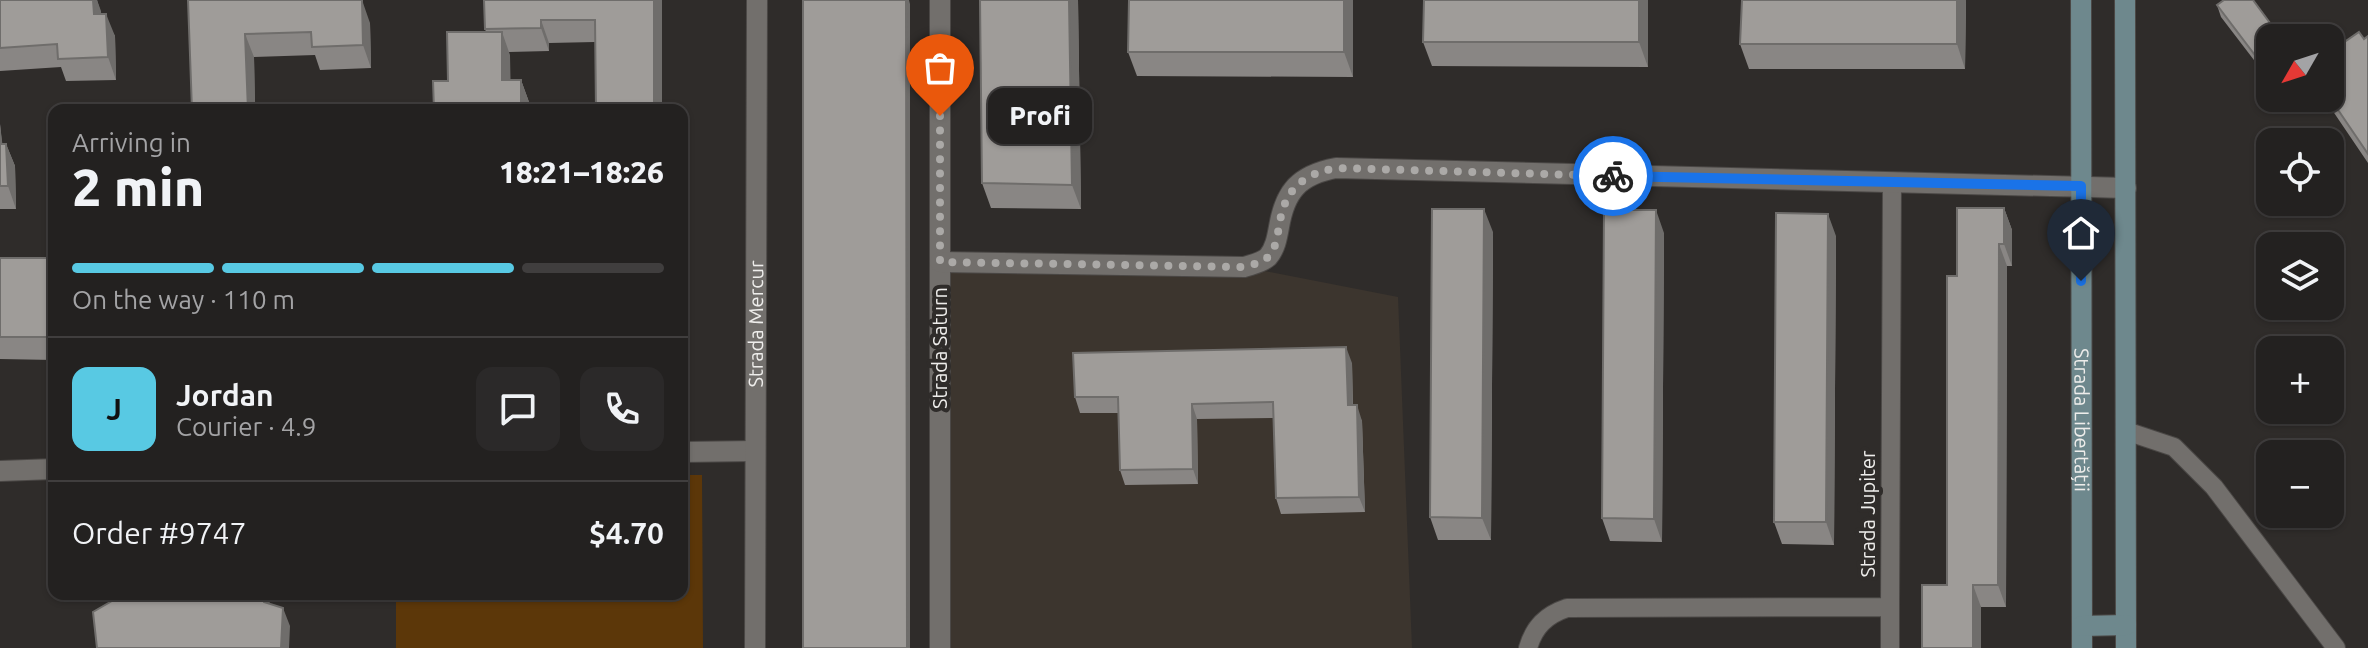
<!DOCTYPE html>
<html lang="en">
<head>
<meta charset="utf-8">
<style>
	body { margin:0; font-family:Ubuntu,sans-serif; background:#2b2929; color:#f1f3f6; height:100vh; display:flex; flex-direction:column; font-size:30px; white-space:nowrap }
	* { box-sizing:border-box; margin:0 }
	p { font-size:26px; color:#a3a3a5 }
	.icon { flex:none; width:44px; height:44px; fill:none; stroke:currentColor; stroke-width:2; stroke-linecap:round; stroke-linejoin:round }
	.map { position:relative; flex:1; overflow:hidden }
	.drawer { position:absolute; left:48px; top:104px; width:640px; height:496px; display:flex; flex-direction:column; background:#232120; border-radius:16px; box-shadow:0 2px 6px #0004,0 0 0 2px #403e3e }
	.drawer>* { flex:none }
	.needle { width:52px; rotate:231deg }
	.fabs { position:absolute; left:2256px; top:24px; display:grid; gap:16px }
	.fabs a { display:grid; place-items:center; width:88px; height:88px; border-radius:16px; background:#232120; box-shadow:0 2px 6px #0004,0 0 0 2px #403e3e; font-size:40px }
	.pin { position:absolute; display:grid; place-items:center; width:68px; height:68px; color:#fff; margin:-82px -34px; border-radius:50% 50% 50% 0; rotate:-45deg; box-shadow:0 0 8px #0007 }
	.pin .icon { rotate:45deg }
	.courier { position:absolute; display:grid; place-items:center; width:80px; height:80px; margin:-40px; border:6px solid #1a73e8; border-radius:50%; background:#fff; color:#222; box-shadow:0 2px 10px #0007 }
	.bubble { position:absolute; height:56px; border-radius:16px; background:#232120; box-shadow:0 2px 6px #0004,0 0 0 2px #403e3e; font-size:26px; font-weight:800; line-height:56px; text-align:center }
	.head em { font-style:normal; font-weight:800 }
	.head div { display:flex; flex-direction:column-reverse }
	.head { display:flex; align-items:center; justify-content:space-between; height:136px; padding:0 24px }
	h1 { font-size:52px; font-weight:800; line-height:60px }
	.bar { display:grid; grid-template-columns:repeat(4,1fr); gap:12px 8px; align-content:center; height:96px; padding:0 24px }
	.bar i { height:10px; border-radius:6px; background:#403e3e }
	.bar .current { background:#58c9e3 }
	.bar p { grid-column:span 4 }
	.line { display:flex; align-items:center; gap:20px; padding:0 24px; border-top:2px solid #403e3e }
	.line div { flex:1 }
	.round { display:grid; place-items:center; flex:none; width:84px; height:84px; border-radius:16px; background:#2b2929 }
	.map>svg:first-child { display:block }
	.built { fill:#3c352e }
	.green { fill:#5c3709 }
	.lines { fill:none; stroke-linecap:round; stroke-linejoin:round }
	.service-casing { stroke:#4b4846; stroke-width:20 }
	.minor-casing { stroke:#4b4846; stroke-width:22 }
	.secondary-casing { stroke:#4b4846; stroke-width:22 }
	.service { stroke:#726f6c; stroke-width:18 }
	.minor { stroke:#726f6c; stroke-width:20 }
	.secondary { stroke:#6e888d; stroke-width:20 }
	.wall { fill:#898684 }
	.shaded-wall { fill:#6f6d6b }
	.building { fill:#9f9c99; stroke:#6f6d6b; stroke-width:2 }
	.done { stroke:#aba9a7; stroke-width:8; stroke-dasharray:0 14.4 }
	.route { stroke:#1a73e8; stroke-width:10 }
	.labels { text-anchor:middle; stroke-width:8; stroke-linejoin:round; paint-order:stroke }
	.street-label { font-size:20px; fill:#eeedeb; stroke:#2f2c2a }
</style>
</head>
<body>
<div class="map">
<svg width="2368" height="648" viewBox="0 0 2368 648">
	<rect width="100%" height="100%" fill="#2f2c2a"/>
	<path class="built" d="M940,262L1244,267L1398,297L1412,648H940Z"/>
	<path class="green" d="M682,475H702L703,648H396V594H682Z"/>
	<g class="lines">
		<defs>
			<path id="service" d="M2126,431L2174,447L2214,487L2336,648
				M1890,607V648
				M1528,648C1534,627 1546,615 1567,608L1890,607L1892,183"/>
			<g id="minor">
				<path d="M940,0V648"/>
				<path d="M940,262L1244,267C1253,264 1261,263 1268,257C1275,249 1277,238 1279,227C1285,191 1299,175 1336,168L2126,188"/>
				<path d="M682,452L755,451"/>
				<path d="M0,471L54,469"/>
				<path id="s1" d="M755,648L757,0"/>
			</g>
			<g id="secondary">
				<path id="s2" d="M2081,0L2082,648"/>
				<path d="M2125,0L2126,648"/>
				<path d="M2082,626L2126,625"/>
			</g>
		</defs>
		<use href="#service" class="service-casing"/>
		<use href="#minor" class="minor-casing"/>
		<use href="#secondary" class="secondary-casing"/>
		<use href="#service" class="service"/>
		<use href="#minor" class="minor"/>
		<use href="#secondary" class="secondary"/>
	</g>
	<path class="wall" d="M0,0H97L101,14L115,36L116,80L66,81L61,67L0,71Z
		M188,0L370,23L371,68L320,70L315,55L254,57L255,110H192Z
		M662,0V110H596L595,42L549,43V51L509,52L510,80H521L529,102L448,81L486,32L485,29Z
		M1078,0L1081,209L991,208L982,183Z
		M1353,0V77L1137,76L1128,52Z
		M1424,0H1648V67L1432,66L1423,42Z
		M1966,0L1965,69H1749L1740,44Z
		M2217,5L2270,38V81L2221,17Z
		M2368,36V163L2324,98H2330L2364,39Z
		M0,124L2,144H6L15,166L16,209H0Z
		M2004,208L2012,230V266H2007L2006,607H1981L1947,585L1957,276Z
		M1493,232L1491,540H1438L1430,517Z
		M1664,233L1662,542L1610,541L1602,518Z
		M1836,236L1834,545L1782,544L1774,522Z
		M0,258H54V360L0,359Z
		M1352,363L1353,405L1362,421L1365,512L1281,514L1276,498L1274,418L1197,419L1198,484L1125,485L1120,470L1118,413H1080L1075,397Z"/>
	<path class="shaded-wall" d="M93,0H97L101,11L102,36L94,14Z
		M362,0L370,23L371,68L363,45Z
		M654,0H662V110H654Z
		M906,0H909L910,4V648H907Z
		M1069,0H1078L1081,209L1072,185Z
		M1344,0H1353V77L1344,52Z
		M1639,0H1648V67L1639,42Z
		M1957,0H1966L1965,69L1957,44Z
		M106,14L115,36L116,80L108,57Z
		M541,20L549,43V51L541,28Z
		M502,32L510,55L511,102L502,80Z
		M245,34L254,57L255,110H248Z
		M521,80L529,102V110H521Z
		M0,124L5,166L0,153Z
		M6,144L15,166L16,209L8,186Z
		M2004,208L2012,230V266L2004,244Z
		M1484,209L1493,232L1491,540L1482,518Z
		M1656,210L1664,233L1662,542L1654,519Z
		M1828,214L1836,236L1834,545L1826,522Z
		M1999,244L2007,266L2006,607L1998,585Z
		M1346,347L1352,363L1353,421L1348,405Z
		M1192,404L1197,419L1198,484L1193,469Z
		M1357,405L1362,421L1365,512L1359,497Z
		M1973,585L1981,607V648H1973Z
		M263,594H269L271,621L264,602Z
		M283,608L290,626L289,648H281Z"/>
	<path class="building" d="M0,0H93L94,14H106L108,57L58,59L57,44L0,48Z
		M188,0H362L363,45L312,47L311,32L245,34L248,110H192Z
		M484,0H654V110H596L595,20H541V28L485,29Z
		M803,0H906L907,648H803Z
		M980,0H1069L1072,185L982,183Z
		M1129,0H1344V52H1128Z
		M1424,0H1639V42H1423Z
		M1742,0H1957V44H1740Z
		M2224,0H2253L2281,38H2270V75L2217,5Z
		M447,32H502V80H521V110H434L433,81H448Z
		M2359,32L2364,39L2368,36V154L2330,98V52Z
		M0,144H6L8,186H0Z
		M1957,208H2004V244H1999L1998,585H1973V648H1922V585H1947V276H1957Z
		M1432,209H1484L1482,518L1430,517Z
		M1604,210H1656L1654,519L1602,518Z
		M1776,213L1828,214L1826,522H1774Z
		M0,258H54V337H0Z
		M1346,347L1348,405H1357L1359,497L1276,498L1273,402L1192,404L1193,469L1120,470L1118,397H1075L1073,353Z
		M117,594H263L264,602L283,608L281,648H97L93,612L117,598Z"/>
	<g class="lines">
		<path class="done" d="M940,116V262L1244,267C1255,264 1266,262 1272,252C1277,243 1278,231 1280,221C1286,188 1304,174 1336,168L1613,176"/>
		<path class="route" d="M1613,176L2081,186V281"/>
	</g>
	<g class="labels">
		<g class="street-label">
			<text dy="7" stroke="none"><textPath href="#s1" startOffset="324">Strada Mercur</textPath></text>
			<text transform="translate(940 348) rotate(-90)" y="7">Strada Saturn</text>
			<text dy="7" stroke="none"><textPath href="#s2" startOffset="420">Strada Libertății</textPath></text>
			<text transform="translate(1868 514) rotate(-90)" y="7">Strada Jupiter</text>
		</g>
	</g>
</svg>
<div class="fabs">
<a><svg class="needle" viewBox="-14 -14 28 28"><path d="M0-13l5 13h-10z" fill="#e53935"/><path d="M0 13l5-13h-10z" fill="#a3a3a5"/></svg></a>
<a><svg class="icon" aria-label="locate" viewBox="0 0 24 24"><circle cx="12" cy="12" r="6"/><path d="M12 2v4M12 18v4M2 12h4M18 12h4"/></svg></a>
<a><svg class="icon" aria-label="layers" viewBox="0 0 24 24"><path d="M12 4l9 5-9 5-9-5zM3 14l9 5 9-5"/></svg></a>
<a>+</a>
<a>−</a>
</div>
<div class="pin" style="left:940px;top:116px;background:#ea580c"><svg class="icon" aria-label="bag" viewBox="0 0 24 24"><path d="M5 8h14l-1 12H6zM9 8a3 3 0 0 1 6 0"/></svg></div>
<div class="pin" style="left:2081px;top:281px;background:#1f2937"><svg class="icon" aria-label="home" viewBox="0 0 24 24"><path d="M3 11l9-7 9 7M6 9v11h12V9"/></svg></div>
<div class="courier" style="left:1613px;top:176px"><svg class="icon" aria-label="bike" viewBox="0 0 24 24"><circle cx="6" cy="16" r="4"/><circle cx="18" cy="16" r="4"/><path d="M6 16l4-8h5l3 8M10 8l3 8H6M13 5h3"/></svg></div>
<div class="bubble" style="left:988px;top:88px;width:104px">Profi</div>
<section class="drawer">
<div class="head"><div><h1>2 min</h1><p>Arriving in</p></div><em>18:21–18:26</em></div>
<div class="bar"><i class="current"></i><i class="current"></i><i class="current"></i><i></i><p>On the way · 110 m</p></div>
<div class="line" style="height:144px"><b class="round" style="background:#58c9e3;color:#111">J</b><div><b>Jordan</b><p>Courier · 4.9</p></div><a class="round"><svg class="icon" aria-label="chat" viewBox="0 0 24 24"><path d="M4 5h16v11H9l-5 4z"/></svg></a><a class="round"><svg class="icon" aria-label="phone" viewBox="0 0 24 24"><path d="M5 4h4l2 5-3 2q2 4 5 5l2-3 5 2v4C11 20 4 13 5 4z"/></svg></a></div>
<div class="line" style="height:104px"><div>Order #9747</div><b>$4.70</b></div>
</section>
</div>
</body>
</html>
